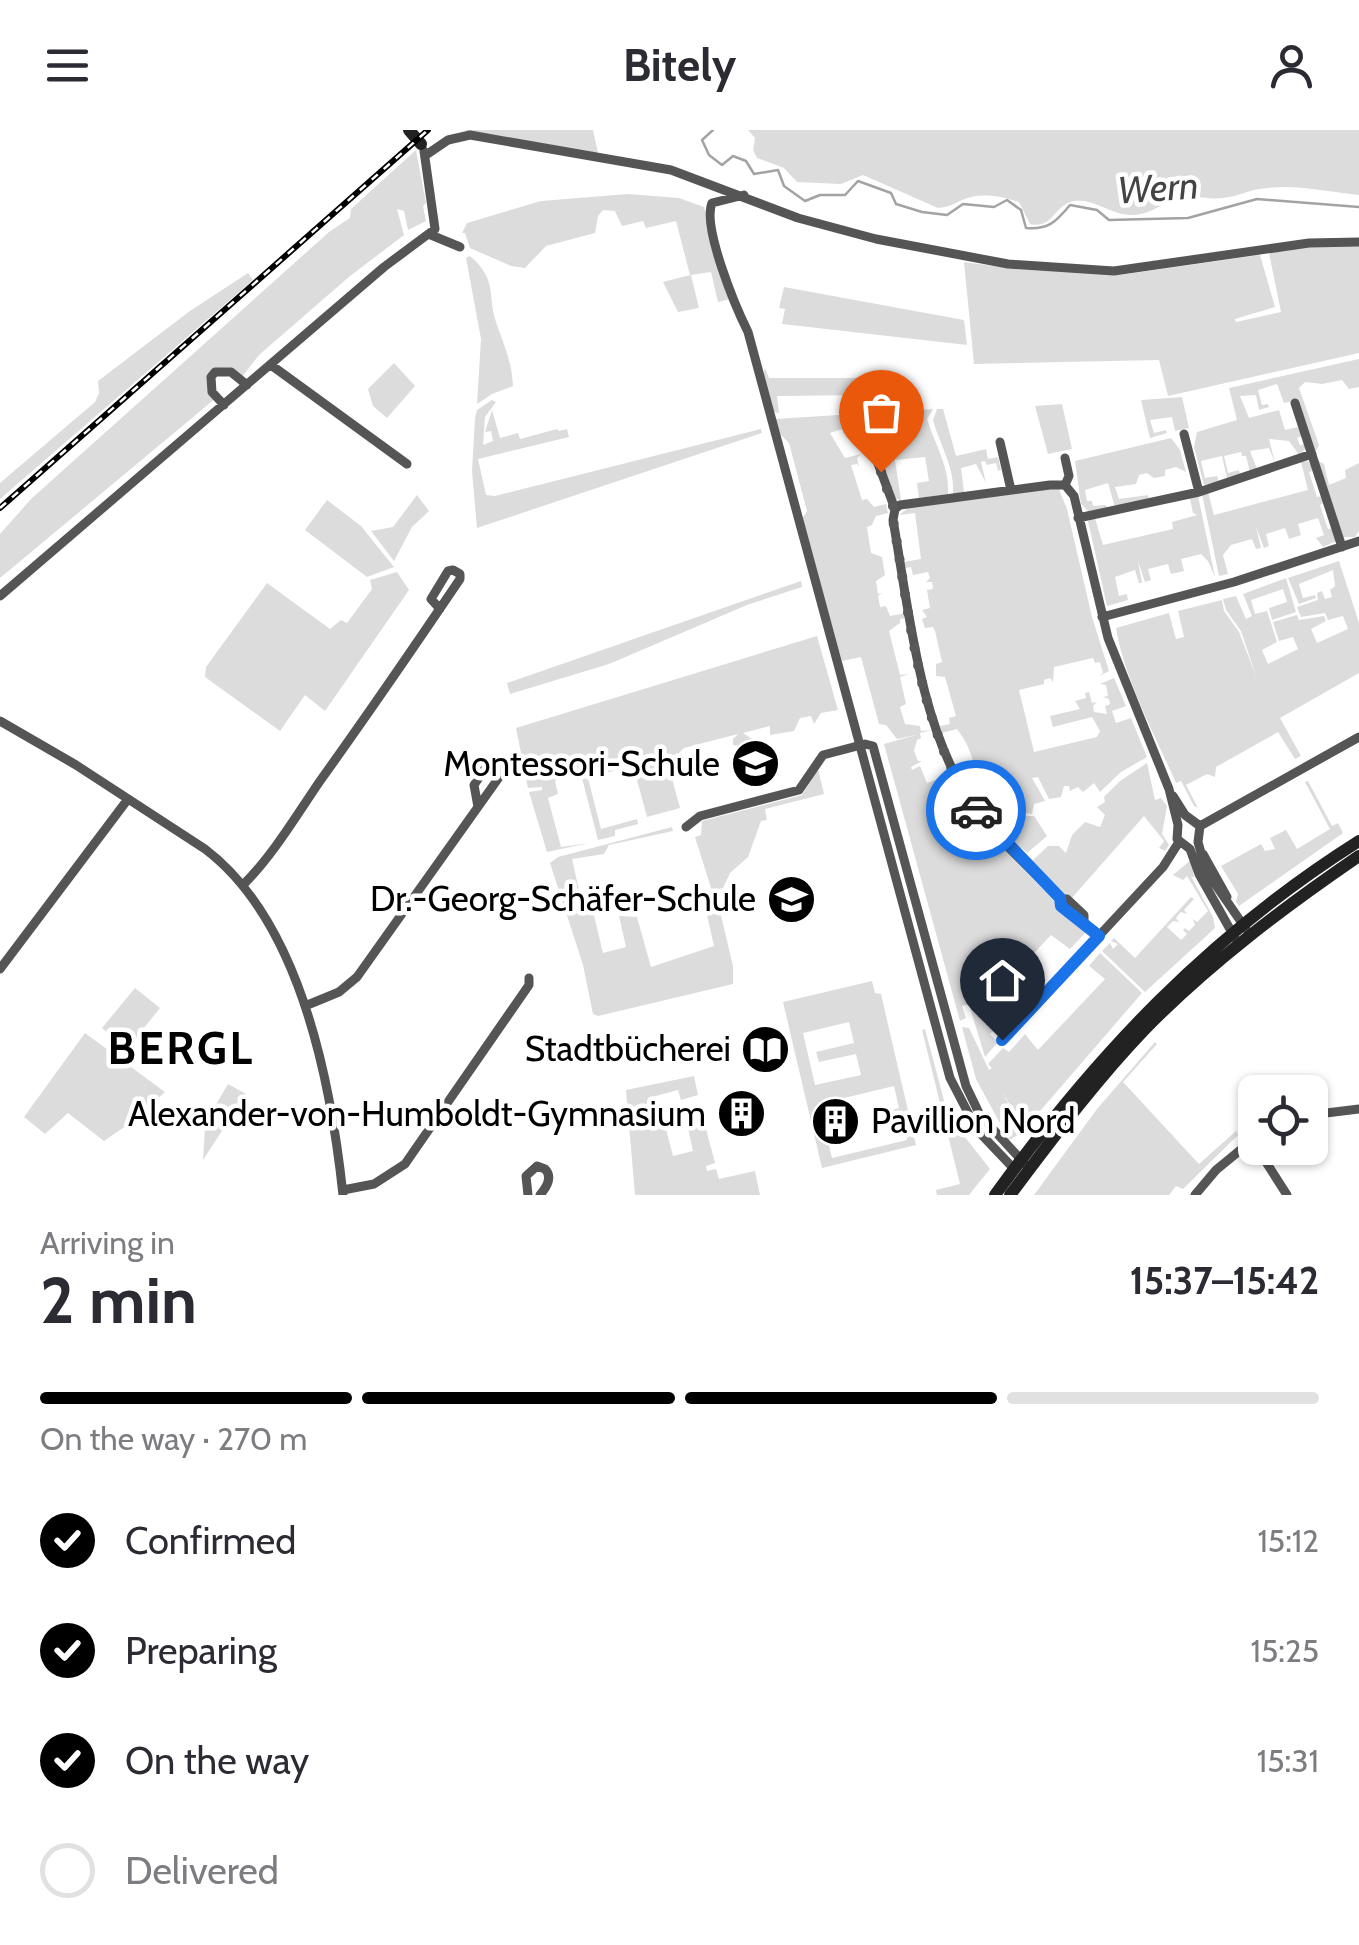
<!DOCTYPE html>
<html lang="en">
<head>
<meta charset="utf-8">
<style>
	body { margin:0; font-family:Cabin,sans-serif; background:#f7f7f7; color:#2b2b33; height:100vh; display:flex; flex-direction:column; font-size:38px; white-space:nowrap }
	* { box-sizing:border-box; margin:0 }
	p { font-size:32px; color:#7c7c81 }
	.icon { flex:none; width:55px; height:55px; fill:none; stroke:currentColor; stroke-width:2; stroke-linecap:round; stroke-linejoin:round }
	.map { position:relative; height:1065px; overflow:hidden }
	.side { display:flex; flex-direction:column; background:#fff; flex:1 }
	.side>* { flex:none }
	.fabs { position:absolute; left:1238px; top:945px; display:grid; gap:20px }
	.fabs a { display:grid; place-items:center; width:90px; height:90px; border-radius:15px; background:#fff; box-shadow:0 2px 8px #0004; font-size:50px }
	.pin { position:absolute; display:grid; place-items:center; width:85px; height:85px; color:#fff; margin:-102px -42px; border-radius:50% 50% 50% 0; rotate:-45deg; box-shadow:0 0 10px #0007 }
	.pin .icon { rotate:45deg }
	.courier { position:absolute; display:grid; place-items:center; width:100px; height:100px; margin:-50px; border:8px solid #1a73e8; border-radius:50%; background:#fff; color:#222; box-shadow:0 2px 12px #0007 }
	.overview em { font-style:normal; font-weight:700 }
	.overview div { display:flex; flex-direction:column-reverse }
	.overview { display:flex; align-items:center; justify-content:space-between; height:170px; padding:0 40px }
	h1 { font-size:65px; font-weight:700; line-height:75px }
	.bar { display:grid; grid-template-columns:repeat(4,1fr); gap:15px 10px; align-content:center; height:120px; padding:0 40px }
	.bar i { height:12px; border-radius:8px; background:#e1e1e2 }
	.bar .selected { background:#000 }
	.bar p { grid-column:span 4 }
	ol { padding:0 40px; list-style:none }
	li { display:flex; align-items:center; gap:30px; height:110px }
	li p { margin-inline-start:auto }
	li .icon { padding:10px; border-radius:50%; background:#000; color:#fff; stroke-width:4 }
	li:last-child { color:#7c7c81 }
	li i { width:55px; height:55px; border:5px solid #e1e1e2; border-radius:50% }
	header { display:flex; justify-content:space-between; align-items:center; height:130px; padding:0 40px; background:#fff; font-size:45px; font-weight:700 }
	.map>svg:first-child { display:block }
	.green { fill:#dcdcdc; fill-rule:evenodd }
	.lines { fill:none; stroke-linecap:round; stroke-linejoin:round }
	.stream { stroke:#a3a3a3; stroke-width:2.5 }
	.street { stroke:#555; stroke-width:9 }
	.secondary { stroke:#222; stroke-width:12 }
	.rail-casing { stroke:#000; stroke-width:6 }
	.rail { stroke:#fff; stroke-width:2.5; stroke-dasharray:8; stroke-linecap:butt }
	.done { stroke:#595959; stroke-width:10; stroke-dasharray:0 18 }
	.route { stroke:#1a73e8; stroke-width:12 }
	.labels { text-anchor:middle; stroke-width:9; stroke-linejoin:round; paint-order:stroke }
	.poi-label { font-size:35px; fill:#000; stroke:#fff; text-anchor:end }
	.water-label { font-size:38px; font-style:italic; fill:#444; stroke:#fff }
	.district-label { font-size:45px; font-weight:bold; letter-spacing:2.5px; fill:#000; stroke:#fff }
</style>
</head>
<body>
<header><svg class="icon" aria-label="menu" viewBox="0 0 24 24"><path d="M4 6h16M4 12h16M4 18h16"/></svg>Bitely<svg class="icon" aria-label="person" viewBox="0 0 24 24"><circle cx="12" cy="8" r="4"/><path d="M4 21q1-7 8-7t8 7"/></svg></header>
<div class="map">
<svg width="1359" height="1065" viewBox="0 0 1359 1065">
	<rect width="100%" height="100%" fill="#fff"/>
	<path class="green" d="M463,0H593L598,23Z
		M748,0H1359V65C1330,62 1296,54 1267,58C1251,59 1237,67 1222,68C1209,70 1196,65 1183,67C1165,70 1154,84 1133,85C1112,86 1096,69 1075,71C1055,73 1053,100 1030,94L1019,72C1001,66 980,62 962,70C952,75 949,77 938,78L863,45L841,54L797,52L784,38L757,28L753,20L755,8Z
		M416,20L426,73L423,76L426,91L408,100L404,81L397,79L404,105L350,146L259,225L241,248L215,242L216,268L0,448V404L31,369L329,102L350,88L351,79Z
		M628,64L679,68L704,77L730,169L718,172L711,142L691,145L699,178L678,182L663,152L690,145L676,91L646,98L643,91L622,96L615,81L603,80L598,86L595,103L546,116L525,138L511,136L470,118L465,103H462L467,93L541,71Z
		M1359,115V223L1168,266L1159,230L974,234L964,132L1008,138L1120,145L1260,125L1275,177L1235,189L1236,192L1281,182L1269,123L1306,117Z
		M470,126C498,150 487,165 496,192C504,215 512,232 513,256L492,264L477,274L481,209L466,128Z
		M248,143L253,150L0,369V353L95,272L99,263L98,251L190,181Z
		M784,157L964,190L967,215L782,194L785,179L779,178Z
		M1359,229V257L1349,259L1342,250L1322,254L1305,252L1299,258L1319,315L1315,323L1299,270L1284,273L1277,254L1258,260L1262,275L1268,274L1269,277L1259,280L1256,265L1240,266L1249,288L1279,280L1285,300L1298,297L1302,306L1297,308L1300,315L1305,314V319L1299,325L1289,311L1269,309L1275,333L1269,318L1250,321L1257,339L1250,342L1246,326H1242L1241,322L1224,326L1228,343L1239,340L1240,344L1227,348L1222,326L1201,331L1205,348L1217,346L1219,352L1204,355L1194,317L1197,302L1237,290L1229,258Z
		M394,233L415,256L387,288L373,276L368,259Z
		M765,238L769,248H866L868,265L777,266L779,283L774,282L763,244Z
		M1182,267L1189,298L1175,301L1172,287L1150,290L1154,303L1166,300L1167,303L1150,308L1141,270Z
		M492,270L496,272L485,287L483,315L493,311L491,301L485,302L492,280L500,308L518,303L520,309L557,299L559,301L567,299L569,307L478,329L486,365L495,366L761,299L762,303L477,398L472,341L475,288L477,280Z
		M1062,274L1072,319L1048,324L1035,276Z
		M933,279L927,289C935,315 950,337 948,364L919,368L917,353L929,351L925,327L895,330L901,370L894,368L879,325L907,317L905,310L901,311L895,291L874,297L879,316L869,321L865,310L857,312L854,301L844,304L842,299L830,303L845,328L861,324L857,328L859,337L857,334L851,335L862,370L867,369L874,377L886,374L888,383L876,386L872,395L867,397L871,423L882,427L885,445L876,451L878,464L882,463L878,466L880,477L886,476L890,486L906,483L907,488L900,489V493L889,501L900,545L909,544L900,547L906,574L900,577L905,594L920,596L921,601L933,600L920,603L921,608L917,610L914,621L918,631H922L911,637L912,640L920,636L927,653L938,649L943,656L934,661L954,695L968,702L983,694L1062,780L1087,801L1070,819L1051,805L991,869L1007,887L990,904L998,912L985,927L969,874L962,876L966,888L960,891L884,614L916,605L897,609L886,595L879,594L861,527L842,531L802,389L807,381L789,313L780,304L775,289Z
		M937,279H943L956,326L986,319L988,329L998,327L1001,340L998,341L996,333L987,335L985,331L981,332L986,353L976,334L961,338L964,362L953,364C955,337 940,316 933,290Z
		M1171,308L1180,320L1186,342L1176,337L1165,340V346L1154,348L1147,343L1139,345L1136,354L1115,357L1119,369L1148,365L1149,370L1115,377L1108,353L1085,360L1087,371H1092L1093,376L1106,375L1107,378L1088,381L1081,374L1075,331Z
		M1317,330L1324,334L1329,355L1346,348L1345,340L1359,333V401L1355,407H1343Z
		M1308,331L1314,340L1309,342L1317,367L1323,366L1325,372L1320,375L1328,399L1333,398L1336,411L1323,417L1316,408L1324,405L1318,388L1298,394L1301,405L1289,409L1285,398L1266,404L1269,416L1264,418L1256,397L1261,418L1256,419L1252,409L1231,415L1223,425L1228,444L1219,446L1202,364L1208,362L1214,385L1308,360L1301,332Z
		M1058,357L1067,379L1092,487L1109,541L1098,547L1103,543L1100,532L1095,533L1093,528L1054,537L1053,552L1050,548L1044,550V554L1019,560L1034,622L1097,607L1100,601L1092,587L1053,597L1050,586L1080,579L1075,571L1086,568L1085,563L1089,562L1092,573L1097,572L1093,576L1094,582L1107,584L1105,576L1110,574L1109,569L1103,567L1108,566L1106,555L1100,554L1114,548L1126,576L1112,581L1116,593L1131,588L1147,627L1121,642L1100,662L1094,653L1083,662L1078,657L1070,661L1069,656H1064L1061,667L1049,669L1038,647L1032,648L1045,671L1034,674L1032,684L1027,683L1024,686H1034L1047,706L1027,723L1022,718L1019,719L997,696L1018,679L990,640L972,651L970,646L974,644C975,629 967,612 957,599L942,603L940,596L950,594L949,588L956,586L945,547L936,546V534L942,532L935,501L933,497L925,498L922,489L927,487L922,480L930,478L927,460L933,459L932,452H926L930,448L928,442L913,445L911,437L905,438L904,432L921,429L915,383L899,385L908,378Z
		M417,365L429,381L412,397L394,431L371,401L393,397Z
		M1198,366L1215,447L1208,431L1201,424L1181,429L1184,441L1171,444L1168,434L1148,439L1151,450L1145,452L1138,431L1142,453H1139L1135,440L1115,447L1119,466L1127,464L1128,470L1107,476L1088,391L1095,388L1103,415L1173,399L1172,392L1197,385L1193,383L1190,368Z
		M327,370L361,396L394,437L367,447L305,400Z
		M1339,431L1359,493V543L1280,588L1301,626L1295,629L1278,602L1216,637L1215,647L1207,644L1186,655L1198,678L1194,676L1181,651L1176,653C1155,605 1124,548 1116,498L1169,483L1176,509L1184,507L1178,481L1222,470L1224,481L1239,502L1256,546L1241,501L1226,480L1223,469L1236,466L1246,489L1252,486L1243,464L1286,448L1296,482L1272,490L1269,478L1287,472L1283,459L1251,470L1255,484L1267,481L1277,512L1262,520L1268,534L1298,519L1293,507L1279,511L1273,492L1297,485L1299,490L1324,486L1326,491L1311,499L1317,513L1348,499L1343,486L1328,490L1325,483L1301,487L1297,477L1318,470L1317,463L1322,461L1325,469L1332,467L1330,460L1335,456L1333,440L1299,454L1303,468L1315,465L1316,468L1299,474L1288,448Z
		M397,442L409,460L325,581L305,565L280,601L205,547L206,537L267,453L330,499L341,490L347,493L372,459L370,450Z
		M801,451L802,457L747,475L609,534L510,564L507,553Z
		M817,506L838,580L821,583L814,594L811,586L800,588L794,601L770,605V596L743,603L752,609L746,617L733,615V609L738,604L684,618L676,626L666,624L630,633L628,637L588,648L601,699L637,689L638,694L615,700V706L598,710L581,644L555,651L558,664L548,668L561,717L589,713L547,722L529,662L542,660V657L528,658L516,598Z
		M666,627L680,678L647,687L633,635Z
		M1147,633L1155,670L1161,668L1167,676L1162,704L1169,715L1165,721L1159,718L1164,711L1144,686L1071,769L1054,757L1031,732L1048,716H1059L1066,723L1072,705L1085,692L1100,697L1105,685L1097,677L1105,672L1104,667L1120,651Z
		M818,639L824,664L765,679L767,690L761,691L748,727L730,743L723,758L715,760V763L711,758L695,707L701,705L702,691L802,665Z
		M1308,651L1332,696L1338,693L1343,703L1239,776L1236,771L1238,764L1221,736L1261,714L1265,721L1275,719L1270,708L1286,700L1297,719L1330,699L1305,652Z
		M672,697L673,701L609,715L604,724L572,729L579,760L574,761L585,769L597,771L598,775L592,777L603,823L626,817L619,786L637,787L651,837L714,816L705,776L718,773L733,836V854L598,886L593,884L583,835L550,733L558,727Z
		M1192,729L1194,748L1191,746L1213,787L1215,798L1145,862L1102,821L1110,813L1113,819L1118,814L1111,811L1114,808L1135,828L1191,767L1194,769L1184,780L1187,784L1181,782L1176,788L1179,792L1173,791L1167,797L1181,810L1187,804L1183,800L1185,798L1189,801L1195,795L1193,789L1197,792L1208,781L1187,746L1183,750L1173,745Z
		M1100,823L1142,863L1028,995L1016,985L1001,960L1019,993L1018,1005L1009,1010L976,949L962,897L969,898L989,940L992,938L988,934L1003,918L1009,922L1025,904L1038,920L1105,849L1089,836Z
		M872,851L875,863L881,864L916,1015L822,1038L783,872ZM849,892L854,913L816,922L819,932L856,924L861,945L815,955L803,903ZM894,956L899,978L878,984L881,994L902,989L907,1010L832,1028L819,974Z
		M135,858L160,878L127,919L102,898Z
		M925,899L945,974L961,1002L990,1039L969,1065H937L936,1060L960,1054L922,900Z
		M85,903L165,962L136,989L104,1011L68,983L45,1004L24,987Z
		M1155,912L1157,914L1123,952L1199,1034L1236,1001L1238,1005L1183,1059L1176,1056L1169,1065H1034L1097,979Z
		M694,946L698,965L681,970L678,960L652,967L659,995H665L673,1026L693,1021L684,980L692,978L696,997L705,995L715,1033L706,1036L707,1041L716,1039L719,1049L755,1041L760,1065H635L626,960Z
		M228,954L246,964L203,1030L206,982L215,976Z"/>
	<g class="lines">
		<path class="stream" d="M713,0L702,10L709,25L722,35L733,26L746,31L754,44L778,40L784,56L805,71L820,65H845L858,51L891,63L896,74L922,82L947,85L963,74L994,77L1007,70L1021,80L1026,98C1048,100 1056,92 1070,75L1097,80L1109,90L1188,88L1257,69L1359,77"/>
		<path class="street" d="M426,25L448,10L470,5L671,40L798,88L876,109L1008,134L1114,141L1309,113L1359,112
			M744,65L712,73C702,97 736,178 748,202L950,948L977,1000L1015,1040
			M431,105L460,117
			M271,235L407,334
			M1295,273L1342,417
			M224,275L212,262L211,247L215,242H231L247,255
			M1184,304L1199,362
			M1000,312L1011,360
			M873,320L895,379L893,390C909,480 919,595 971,672C995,708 1030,738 1061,769V776L1099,806
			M1065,328L1069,346L1065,355
			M1065,355L1074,366L1108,508L1169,659L1178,695L1177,709L1190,719L1199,744L1235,808
			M895,379L900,375L1050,355H1065
			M1078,388L1199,362L1312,324
			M0,466L384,137L435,99L424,21
			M1102,487L1234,452L1359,411
			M0,591L76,635L205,719C300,791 331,952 343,1065
			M1173,666L1185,685L1200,696L1198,712L1206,741L1246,799
			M1200,696L1359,607
			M686,697L700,686L799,660L823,625L865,614L873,616L966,956L980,985L1025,1034
			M1203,724L1227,767
			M243,755C273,725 296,686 320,651C368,584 414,517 460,449V444L453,440L448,441L431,469L440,479
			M1061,769H1067L1084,785V791
			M0,839L128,669
			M305,876L339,862L357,847L500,646L496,633L488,634L474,655L478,677
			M1002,910L1163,737L1179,712
			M1310,985L1359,979
			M1257,1018L1287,1065
			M343,1060L374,1054L405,1034L529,855V848
			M528,1065L526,1046L537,1036L545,1039C553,1047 546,1058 540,1065
			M1195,1065L1216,1040L1255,1008"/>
		<path class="secondary" d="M409,0L421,14
			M995,1065C1098,923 1210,805 1359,711
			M1010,1065C1053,1008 1096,950 1145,899C1210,833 1283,778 1359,726"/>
		<defs>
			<path id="rail" d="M0,378L428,0"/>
		</defs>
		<use href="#rail" class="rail-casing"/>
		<use href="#rail" class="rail"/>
	</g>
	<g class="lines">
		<path class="done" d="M881,342L894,379L893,390C910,485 918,599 976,680"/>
		<path class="route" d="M976,680L1060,768L1061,776L1099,806L1002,910"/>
	</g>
	<defs>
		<symbol id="school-disc" viewBox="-11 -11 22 22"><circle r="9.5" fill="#000" stroke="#fff"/><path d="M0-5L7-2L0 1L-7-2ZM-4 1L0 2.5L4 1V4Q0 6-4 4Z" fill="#fff"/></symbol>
		<symbol id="library-disc" viewBox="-11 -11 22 22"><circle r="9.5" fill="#000" stroke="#fff"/><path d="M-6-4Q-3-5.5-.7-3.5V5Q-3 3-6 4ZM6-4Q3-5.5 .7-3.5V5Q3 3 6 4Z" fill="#fff"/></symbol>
		<symbol id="building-disc" viewBox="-11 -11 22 22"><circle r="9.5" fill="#000" stroke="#fff"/><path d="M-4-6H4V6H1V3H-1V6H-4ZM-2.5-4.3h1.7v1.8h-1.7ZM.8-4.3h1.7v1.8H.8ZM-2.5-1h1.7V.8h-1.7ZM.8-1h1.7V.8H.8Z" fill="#fff"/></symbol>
	</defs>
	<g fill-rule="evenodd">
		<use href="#school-disc" x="728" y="606" width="55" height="55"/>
		<use href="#school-disc" x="764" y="742" width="55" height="55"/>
		<use href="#library-disc" x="738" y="892" width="55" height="55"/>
		<use href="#building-disc" x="714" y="956" width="55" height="55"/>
		<use href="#building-disc" x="808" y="964" width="55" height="55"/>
	</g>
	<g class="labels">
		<g class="poi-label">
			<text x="720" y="646">Montessori-Schule</text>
			<text x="756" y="781">Dr.-Georg-Schäfer-Schule</text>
			<text x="731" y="931">Stadtbücherei</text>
			<text x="706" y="996">Alexander-von-Humboldt-Gymnasium</text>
			<text x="871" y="1003" text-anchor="start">Pavillion Nord</text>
		</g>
		<g class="water-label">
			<text transform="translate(1158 58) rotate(-4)" y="13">Wern</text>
		</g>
		<g class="district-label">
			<text x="181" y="934">BERGL</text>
		</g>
	</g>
</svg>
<div class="fabs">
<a><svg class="icon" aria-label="locate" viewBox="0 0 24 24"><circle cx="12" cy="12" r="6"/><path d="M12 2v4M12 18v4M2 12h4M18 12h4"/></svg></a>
</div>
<div class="pin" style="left:881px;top:342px;background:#ea580c"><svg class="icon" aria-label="bag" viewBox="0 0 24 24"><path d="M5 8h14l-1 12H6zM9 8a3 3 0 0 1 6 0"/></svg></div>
<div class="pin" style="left:1002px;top:910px;background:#1f2937"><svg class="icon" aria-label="home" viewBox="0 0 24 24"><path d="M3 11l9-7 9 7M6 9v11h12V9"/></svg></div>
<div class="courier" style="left:976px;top:680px"><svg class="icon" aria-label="car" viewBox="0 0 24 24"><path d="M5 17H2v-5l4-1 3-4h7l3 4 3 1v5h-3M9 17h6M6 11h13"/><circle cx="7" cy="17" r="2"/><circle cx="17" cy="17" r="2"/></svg></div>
</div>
<section class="side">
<div class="overview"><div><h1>2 min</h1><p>Arriving in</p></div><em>15:37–15:42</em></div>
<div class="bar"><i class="selected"></i><i class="selected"></i><i class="selected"></i><i></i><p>On the way · 270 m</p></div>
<ol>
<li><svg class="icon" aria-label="check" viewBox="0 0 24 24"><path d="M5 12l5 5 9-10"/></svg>Confirmed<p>15:12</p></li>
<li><svg class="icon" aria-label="check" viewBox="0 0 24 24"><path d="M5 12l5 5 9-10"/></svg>Preparing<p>15:25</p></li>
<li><svg class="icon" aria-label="check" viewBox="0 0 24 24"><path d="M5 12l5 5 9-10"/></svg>On the way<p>15:31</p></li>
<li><i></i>Delivered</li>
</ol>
</section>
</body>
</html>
